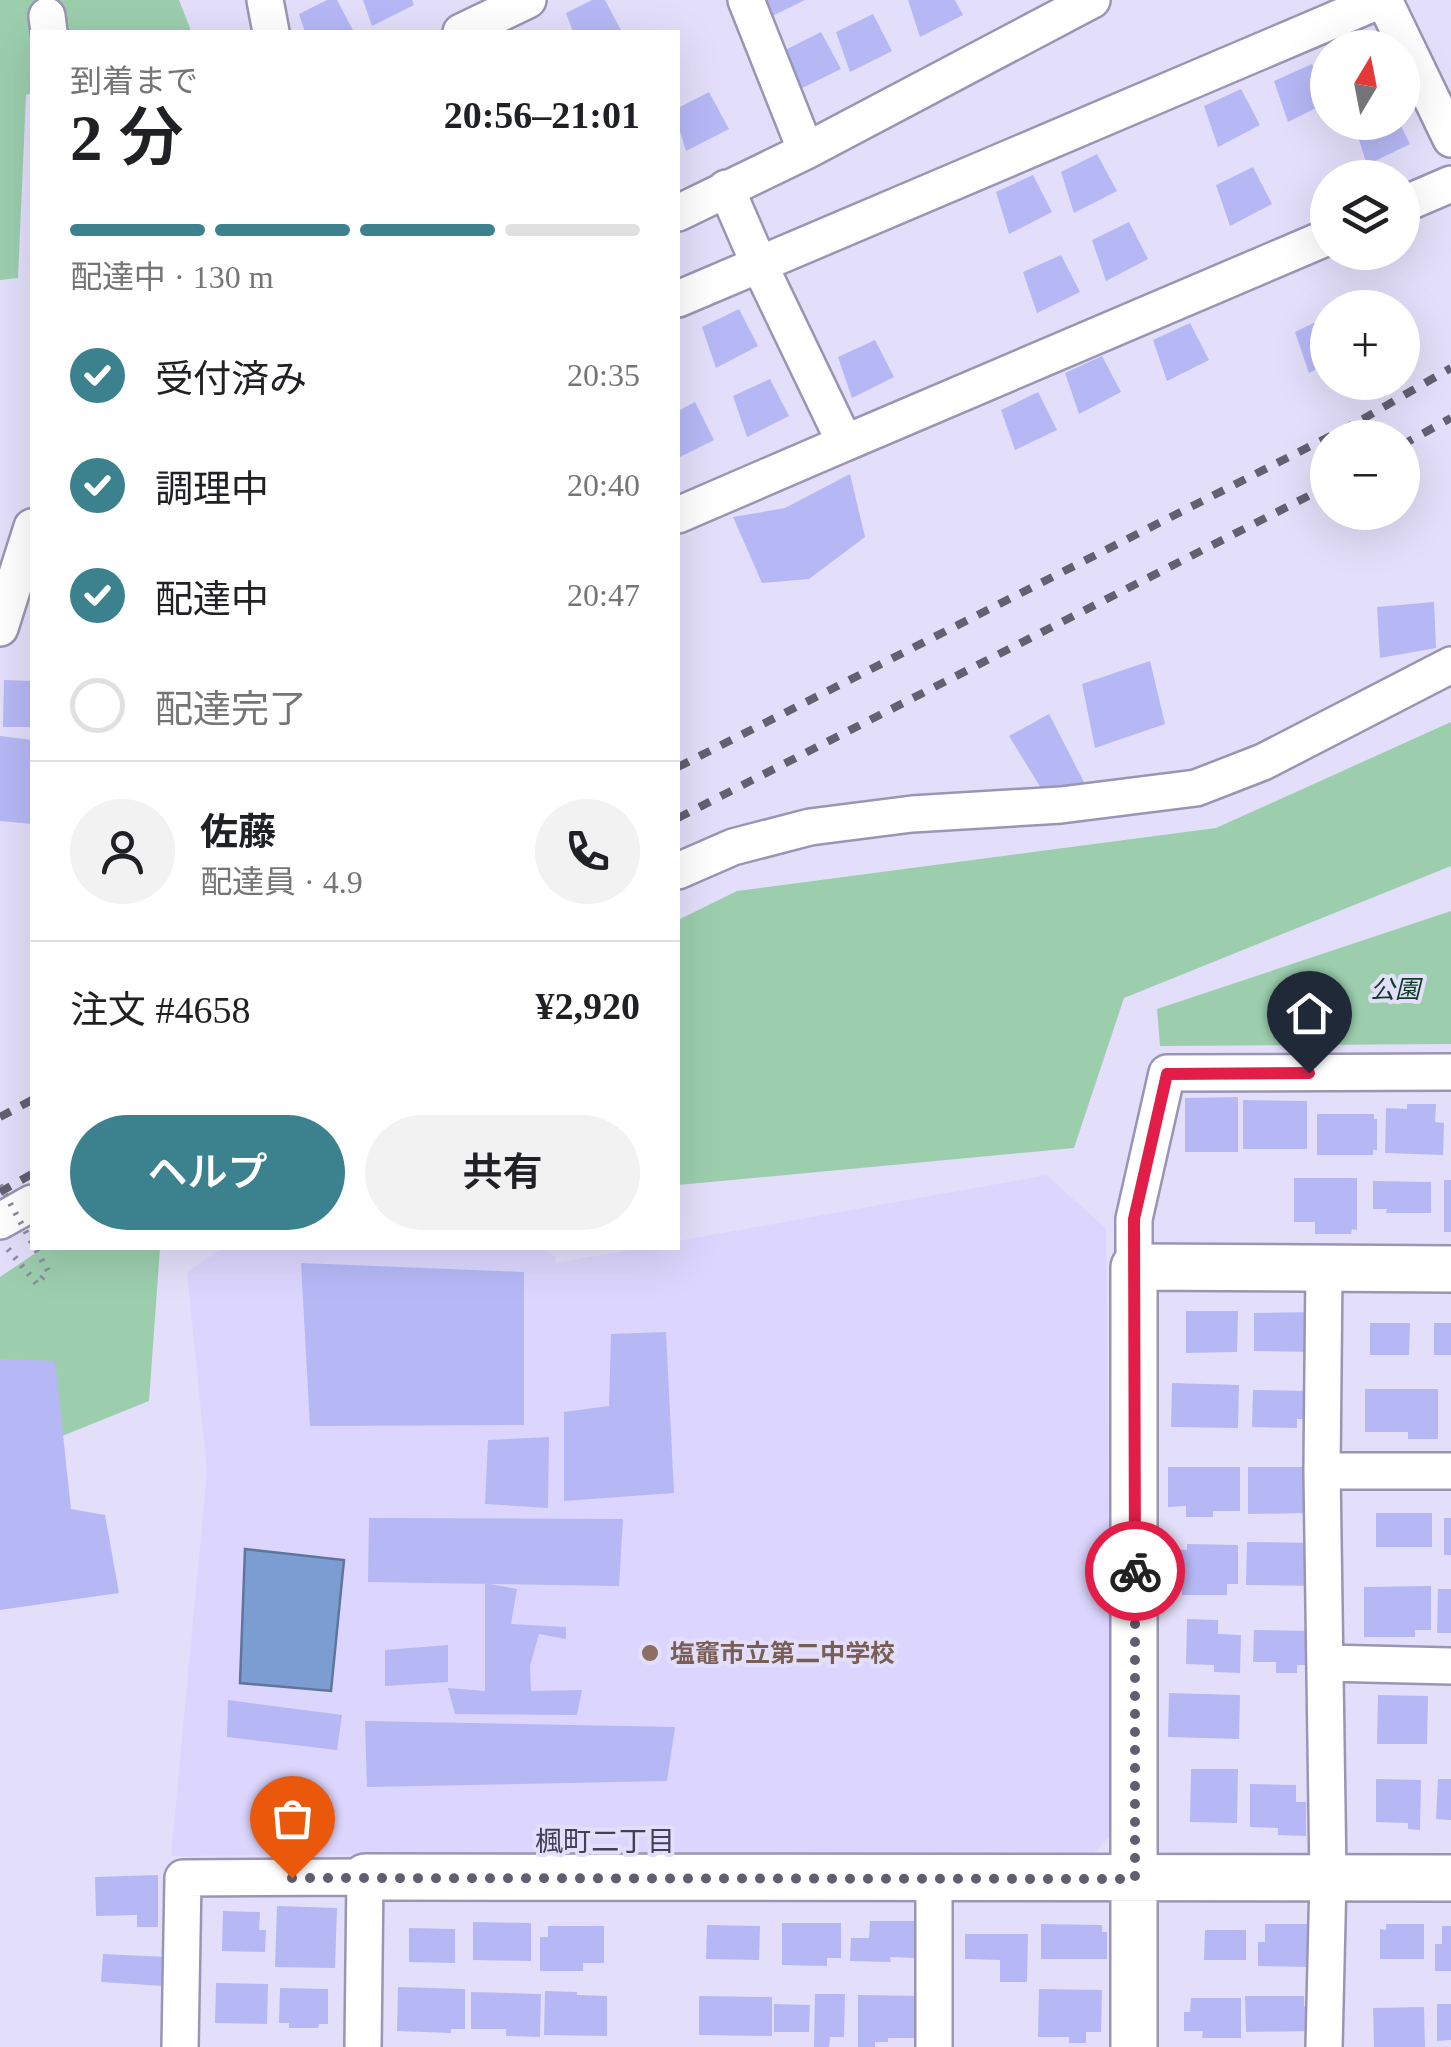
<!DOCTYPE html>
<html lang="ja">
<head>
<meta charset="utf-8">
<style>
	body { margin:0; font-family:"Times New Roman","Noto Sans JP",serif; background:#f2f2f2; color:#202124; height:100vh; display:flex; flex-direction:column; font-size:38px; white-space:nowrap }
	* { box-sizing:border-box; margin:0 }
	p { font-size:32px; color:#757577 }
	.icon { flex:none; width:55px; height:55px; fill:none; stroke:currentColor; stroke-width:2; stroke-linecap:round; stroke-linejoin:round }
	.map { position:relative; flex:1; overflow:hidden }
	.details { position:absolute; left:30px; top:30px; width:650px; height:1220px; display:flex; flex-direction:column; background:#fff; border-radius:0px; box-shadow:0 10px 40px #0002 }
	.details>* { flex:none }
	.needle { width:65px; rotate:10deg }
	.fabs { position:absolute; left:1310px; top:30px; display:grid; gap:20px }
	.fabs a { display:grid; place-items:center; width:110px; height:110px; border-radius:50%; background:#fff; box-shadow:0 10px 40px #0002; font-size:50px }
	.pin { position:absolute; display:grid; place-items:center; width:85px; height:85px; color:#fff; margin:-102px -42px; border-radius:50% 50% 50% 0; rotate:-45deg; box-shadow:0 0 10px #0007 }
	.pin .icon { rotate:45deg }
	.courier { position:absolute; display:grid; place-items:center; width:100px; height:100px; margin:-50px; border:8px solid #e11d48; border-radius:50%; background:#fff; color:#222; box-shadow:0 2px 12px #0007 }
	.head em { font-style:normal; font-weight:600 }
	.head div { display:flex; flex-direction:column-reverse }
	.head { display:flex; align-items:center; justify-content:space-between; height:170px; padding:0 40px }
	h1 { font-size:65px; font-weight:600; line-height:75px }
	.bar { display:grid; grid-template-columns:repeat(4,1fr); gap:15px 10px; align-content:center; height:120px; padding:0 40px }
	.bar i { height:12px; border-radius:8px; background:#e0e0e0 }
	.bar .on { background:#3c828e }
	.bar p { grid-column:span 4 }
	.line { display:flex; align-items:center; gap:25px; padding:0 40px; border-top:2px solid #e0e0e0 }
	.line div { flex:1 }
	.round { display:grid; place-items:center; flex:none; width:105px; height:105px; border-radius:52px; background:#f2f2f2 }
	ol { padding:0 40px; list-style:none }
	li { display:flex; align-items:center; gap:30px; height:110px }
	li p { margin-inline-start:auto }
	li .icon { padding:10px; border-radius:50%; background:#3c828e; color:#fff; stroke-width:4 }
	li:last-child { color:#757577 }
	li i { width:55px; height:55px; border:5px solid #e0e0e0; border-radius:50% }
	.button { display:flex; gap:20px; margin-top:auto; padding:20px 40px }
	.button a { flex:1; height:115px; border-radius:60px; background:#3c828e; color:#fff; font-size:40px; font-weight:600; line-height:115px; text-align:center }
	.button a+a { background:#f2f2f2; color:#202124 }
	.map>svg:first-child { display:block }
	.built { fill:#dcd6fe }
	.green { fill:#9cceae }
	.water { fill:#7c9dd1; stroke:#5f759d; stroke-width:2.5 }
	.building { fill:#b5b8f5 }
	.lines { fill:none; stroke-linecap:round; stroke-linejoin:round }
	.minor-casing { stroke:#9a95b4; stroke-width:40 }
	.tertiary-casing { stroke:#9a95b4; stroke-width:50 }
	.path { stroke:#8e8ba0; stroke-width:6; stroke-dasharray:2.5 8; stroke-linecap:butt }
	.minor { stroke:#fff; stroke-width:35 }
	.tertiary { stroke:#fff; stroke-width:45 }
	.rail { stroke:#626071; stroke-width:8; stroke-dasharray:12 12; stroke-linecap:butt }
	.path-bridge { stroke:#8e8ba0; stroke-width:6; stroke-dasharray:2.5 8; stroke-linecap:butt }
	.done { stroke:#615e70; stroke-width:10; stroke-dasharray:0 18 }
	.route { stroke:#e11d48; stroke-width:12 }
	.education-dot { fill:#8d6e63; stroke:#e3dffa; stroke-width:4 }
	.labels { text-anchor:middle; stroke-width:8; stroke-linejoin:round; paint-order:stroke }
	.park-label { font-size:25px; font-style:italic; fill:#0a3d23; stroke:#e3dffa }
	.education-label { font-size:25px; font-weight:bold; fill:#785e54; stroke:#e3dffa; text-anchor:start }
	.neighbourhood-label { font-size:28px; fill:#433e59; stroke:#e3dffa }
</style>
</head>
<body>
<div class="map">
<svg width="1451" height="2047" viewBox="0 0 1451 2047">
	<rect width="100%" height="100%" fill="#e3dffa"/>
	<path class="built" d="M1047,1175L1106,1229L1112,1834L1086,1861L388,1854L171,1856L207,1471L187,1272L222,1248H539L555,1256L556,1263L642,1248H678V1241Z"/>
	<path class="green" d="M0,0H179L190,28V32H32V93L26,95L18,278L0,280Z
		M1451,722V866L1124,998L1074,1148L678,1185V920L737,891L1216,828Z
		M1451,911V1044L1160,1046L1157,1009Z
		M43,1248H160L149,1401L0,1461V1277Z"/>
	<path class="water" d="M245,1549L344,1560L331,1691L240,1683Z"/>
	<path class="building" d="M327,0H337L354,32H305L299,14Z
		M363,0H412L414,5L372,26Z
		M592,0H605L622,32H573L566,13Z
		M755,0H805L762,21Z
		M908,0H955L963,15L920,37Z
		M873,14L892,51L850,72L836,32Z
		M821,32L841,69L798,90L785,50Z
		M1312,64L1328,95V102L1288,122L1274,81Z
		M1241,89L1260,125L1218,147L1204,106Z
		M709,92L729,129L686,151L678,125V108Z
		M1357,122H1399L1410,144L1367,165L1354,124Z
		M1097,154L1117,191L1074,213L1061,172Z
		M1253,167L1272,204L1230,226L1216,185Z
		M1033,175L1052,212L1009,234L996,192Z
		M1129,222L1148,259L1106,281L1092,240Z
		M1061,255L1080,292L1037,313L1023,272Z
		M739,309L758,346L716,368L702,327Z
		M1328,316V363L1309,373L1295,332Z
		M1190,323L1209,360L1167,381L1153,340Z
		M875,340L894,377L852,398L838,357Z
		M1102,356L1121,392L1079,414L1065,373Z
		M770,379L789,416L747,437L733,396Z
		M1038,392L1057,430L1015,450L1001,410Z
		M695,402L714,440L678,458V411Z
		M850,474L865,537L809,579L762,583L733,517L785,508Z
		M1434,602L1436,648L1380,658L1377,607Z
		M1150,661L1165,724L1095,748L1082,684Z
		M4,680L32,681V727H3Z
		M1049,714L1085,784L1041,788L1009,736Z
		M0,736L32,740V824L0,821Z
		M1238,1097V1152H1185V1098Z
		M1243,1100L1307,1101V1149H1243Z
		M1407,1104H1436L1435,1122L1444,1123L1443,1155L1385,1153L1386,1108L1407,1109Z
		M1317,1114H1374V1119H1377V1150H1373V1155H1317Z
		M1294,1178H1357V1230L1352,1229L1351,1234H1315V1222H1294Z
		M1444,1180H1451V1232H1444Z
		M1373,1181L1431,1182V1213H1386L1387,1209H1373Z
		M301,1263L524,1272V1425L310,1426Z
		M1186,1311H1238L1237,1352L1186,1353Z
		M1317,1312V1352L1254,1351V1313Z
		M1370,1323H1410L1409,1355H1370Z
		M1434,1323H1451V1355H1434Z
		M666,1332L674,1493L564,1501V1412L609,1406L611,1334Z
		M0,1359L55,1361L71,1509L105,1515L119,1593L0,1610Z
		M1172,1383L1239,1385L1238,1428L1171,1427Z
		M1365,1389H1438V1439H1408V1432H1365Z
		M1253,1390L1308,1391L1307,1419H1297V1428L1252,1427Z
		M549,1437L548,1508L485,1504L488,1440Z
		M1168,1467H1240V1511H1213V1517H1186V1506L1168,1507Z
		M1248,1467H1321L1311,1513L1248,1514Z
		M1376,1513H1432V1547H1376Z
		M369,1518L623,1519L619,1586L368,1582Z
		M1444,1518H1451V1555H1444Z
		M1247,1542L1321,1543L1320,1586L1246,1585Z
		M1187,1544L1238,1545V1584H1227V1595H1182V1589H1163V1549L1187,1550Z
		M485,1583L517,1589L511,1624L566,1627V1639L539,1634L530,1666L531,1691L582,1690L577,1715L455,1714L448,1688L485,1691Z
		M1431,1586V1630H1415V1637H1364V1587Z
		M1438,1589H1451V1633H1437Z
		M1187,1619L1218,1620V1634L1241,1635L1240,1673L1214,1672V1665L1186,1664Z
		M1254,1630L1313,1631V1665H1297V1673H1276V1662H1253Z
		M448,1645V1682L385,1686V1650Z
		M1169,1693L1240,1695L1239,1739L1168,1737Z
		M1378,1695L1428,1696L1427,1744H1377Z
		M228,1700L342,1715L337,1750L227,1737Z
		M365,1721L675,1727L667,1781L367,1787Z
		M1191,1769H1238L1237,1823L1190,1822Z
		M1376,1779L1421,1780L1420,1830L1408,1829V1823L1376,1822Z
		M1438,1779H1451V1820L1436,1819Z
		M1250,1784L1296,1785V1802H1306V1836L1278,1835V1828L1250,1827Z
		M158,1875V1927H137V1915L96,1916L95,1877Z
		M277,1906L337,1908L335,1968L275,1967Z
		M223,1911L260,1912L259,1930H266L265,1952L222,1951Z
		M870,1921H916L915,1958L890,1957L891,1962L850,1961L851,1938H869Z
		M473,1922L531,1923V1961L473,1960Z
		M782,1923H841V1958H827V1966L782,1965Z
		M1041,1924L1102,1925V1932H1107V1959H1041Z
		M1265,1924H1310L1309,1967L1258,1966V1942H1265Z
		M1386,1924H1424V1959H1380V1929L1386,1930Z
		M707,1925L760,1926L759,1960L706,1959Z
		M548,1926H604V1963H583V1971H540V1937H548Z
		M1442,1926H1451V1971H1435V1944H1442Z
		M409,1928L455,1929V1963L409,1962Z
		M1205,1930H1246V1960H1204Z
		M965,1934H1028L1027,1982H1000V1960L965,1959Z
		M103,1954L166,1957L164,1986L101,1982Z
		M216,1983L268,1984L267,2024L215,2023Z
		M398,1987L465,1989V2029H451V2033L397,2031Z
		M280,1988L328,1989V2024H319L318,2028H289V2023H279Z
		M1039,1989L1102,1990L1101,2032H1086V2043H1069V2037H1038Z
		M545,1991L577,1992V1995L607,1996V2036L544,2035Z
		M471,1992L541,1994L540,2037L506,2036V2029H471Z
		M815,1994H845L844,2037H830L829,2047H814Z
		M858,1995L924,1996L923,2038H888V2042H875V2047H858Z
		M699,1996L772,1997V2036L699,2035Z
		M1245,1996H1304V2006L1311,2005V2031L1246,2032Z
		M1191,1998H1241V2038H1202L1203,2031H1184V2012H1190Z
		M774,2004L810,2005L809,2032H774Z
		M1437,2004H1451V2040L1437,2041Z
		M1424,2007L1425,2047H1374L1373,2008Z"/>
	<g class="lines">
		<defs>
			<path id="minor" d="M265,0L271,32
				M746,0L806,151
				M1384,0L1451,139
				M47,16L49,32
				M461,32L528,0
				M1402,205L1451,184
				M678,213L806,151L1092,0
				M678,299L1381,0
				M845,443L1328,237
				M678,515L845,443L759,264L726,188
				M0,628L32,527
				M678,871L733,847L810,827L912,814L1061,805L1196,788L1263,762L1451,665
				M0,1221L32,1203
				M1134,1267V1219L1167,1073L1451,1072
				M1322,1471H1451
				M1325,1663L1451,1666
				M934,1878V2047
				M180,2047L183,1878L365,1877L363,2047
				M1324,2047L1328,1878L1322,1471L1324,1269"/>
			<path id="tertiary" d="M365,1877L1451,1878
				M1134,2047V1267L1451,1269"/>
		</defs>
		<use href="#minor" class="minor-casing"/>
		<use href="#tertiary" class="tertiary-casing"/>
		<path class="path" d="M8,1249L37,1284L48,1271L35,1248"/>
		<use href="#minor" class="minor"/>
		<use href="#tertiary" class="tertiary"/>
		<path class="rail" d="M1402,445L1451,418
			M678,767L1356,423L1451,368
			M678,818L1328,486
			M0,1117L32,1100
			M0,1192L32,1174"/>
		<path class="path-bridge" d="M0,1185L32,1243"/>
	</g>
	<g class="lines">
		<path class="done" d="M292,1878L1135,1879V1571"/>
		<path class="route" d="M1135,1571L1134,1219L1167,1074L1309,1073"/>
	</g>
	<circle class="education-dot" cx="650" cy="1653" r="10"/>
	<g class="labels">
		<g class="park-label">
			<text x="1395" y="998">公園</text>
		</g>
		<g class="education-label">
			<text x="670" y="1662">塩竈市立第二中学校</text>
		</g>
		<g class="neighbourhood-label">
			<text x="605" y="1851">楓町二丁目</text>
		</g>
	</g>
</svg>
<div class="fabs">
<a><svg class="needle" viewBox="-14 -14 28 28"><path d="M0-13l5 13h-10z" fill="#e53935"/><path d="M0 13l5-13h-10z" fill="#757577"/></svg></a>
<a><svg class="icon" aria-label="layers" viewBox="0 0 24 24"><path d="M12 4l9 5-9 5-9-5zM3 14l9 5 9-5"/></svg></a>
<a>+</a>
<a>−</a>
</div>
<div class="pin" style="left:292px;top:1878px;background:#ea580c"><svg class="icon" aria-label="bag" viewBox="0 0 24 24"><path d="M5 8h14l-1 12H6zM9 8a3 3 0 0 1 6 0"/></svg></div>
<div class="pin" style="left:1309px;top:1073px;background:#1f2937"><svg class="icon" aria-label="home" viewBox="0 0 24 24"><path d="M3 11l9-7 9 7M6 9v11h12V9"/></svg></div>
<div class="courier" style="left:1135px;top:1571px"><svg class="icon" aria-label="bike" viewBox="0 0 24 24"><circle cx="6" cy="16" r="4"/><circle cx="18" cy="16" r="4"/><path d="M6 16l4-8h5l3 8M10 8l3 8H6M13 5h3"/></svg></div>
<section class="details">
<div class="head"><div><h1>2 分</h1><p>到着まで</p></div><em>20:56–21:01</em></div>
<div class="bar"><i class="on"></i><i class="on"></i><i class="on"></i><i></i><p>配達中 · 130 m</p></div>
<ol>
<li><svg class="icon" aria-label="check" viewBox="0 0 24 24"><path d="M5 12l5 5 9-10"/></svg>受付済み<p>20:35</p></li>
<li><svg class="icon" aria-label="check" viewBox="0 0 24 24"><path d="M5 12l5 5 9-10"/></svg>調理中<p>20:40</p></li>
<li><svg class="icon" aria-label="check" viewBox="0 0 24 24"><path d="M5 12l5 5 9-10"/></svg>配達中<p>20:47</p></li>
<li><i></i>配達完了</li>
</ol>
<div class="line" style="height:180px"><a class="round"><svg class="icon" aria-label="person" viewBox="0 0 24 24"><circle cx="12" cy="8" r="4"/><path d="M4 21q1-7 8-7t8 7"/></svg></a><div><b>佐藤</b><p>配達員 · 4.9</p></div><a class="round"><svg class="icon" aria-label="phone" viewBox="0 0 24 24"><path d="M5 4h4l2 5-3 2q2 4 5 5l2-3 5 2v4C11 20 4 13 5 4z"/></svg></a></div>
<div class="line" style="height:130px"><div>注文 #4658</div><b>¥2,920</b></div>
<div class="button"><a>ヘルプ</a><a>共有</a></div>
</section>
</div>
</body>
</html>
